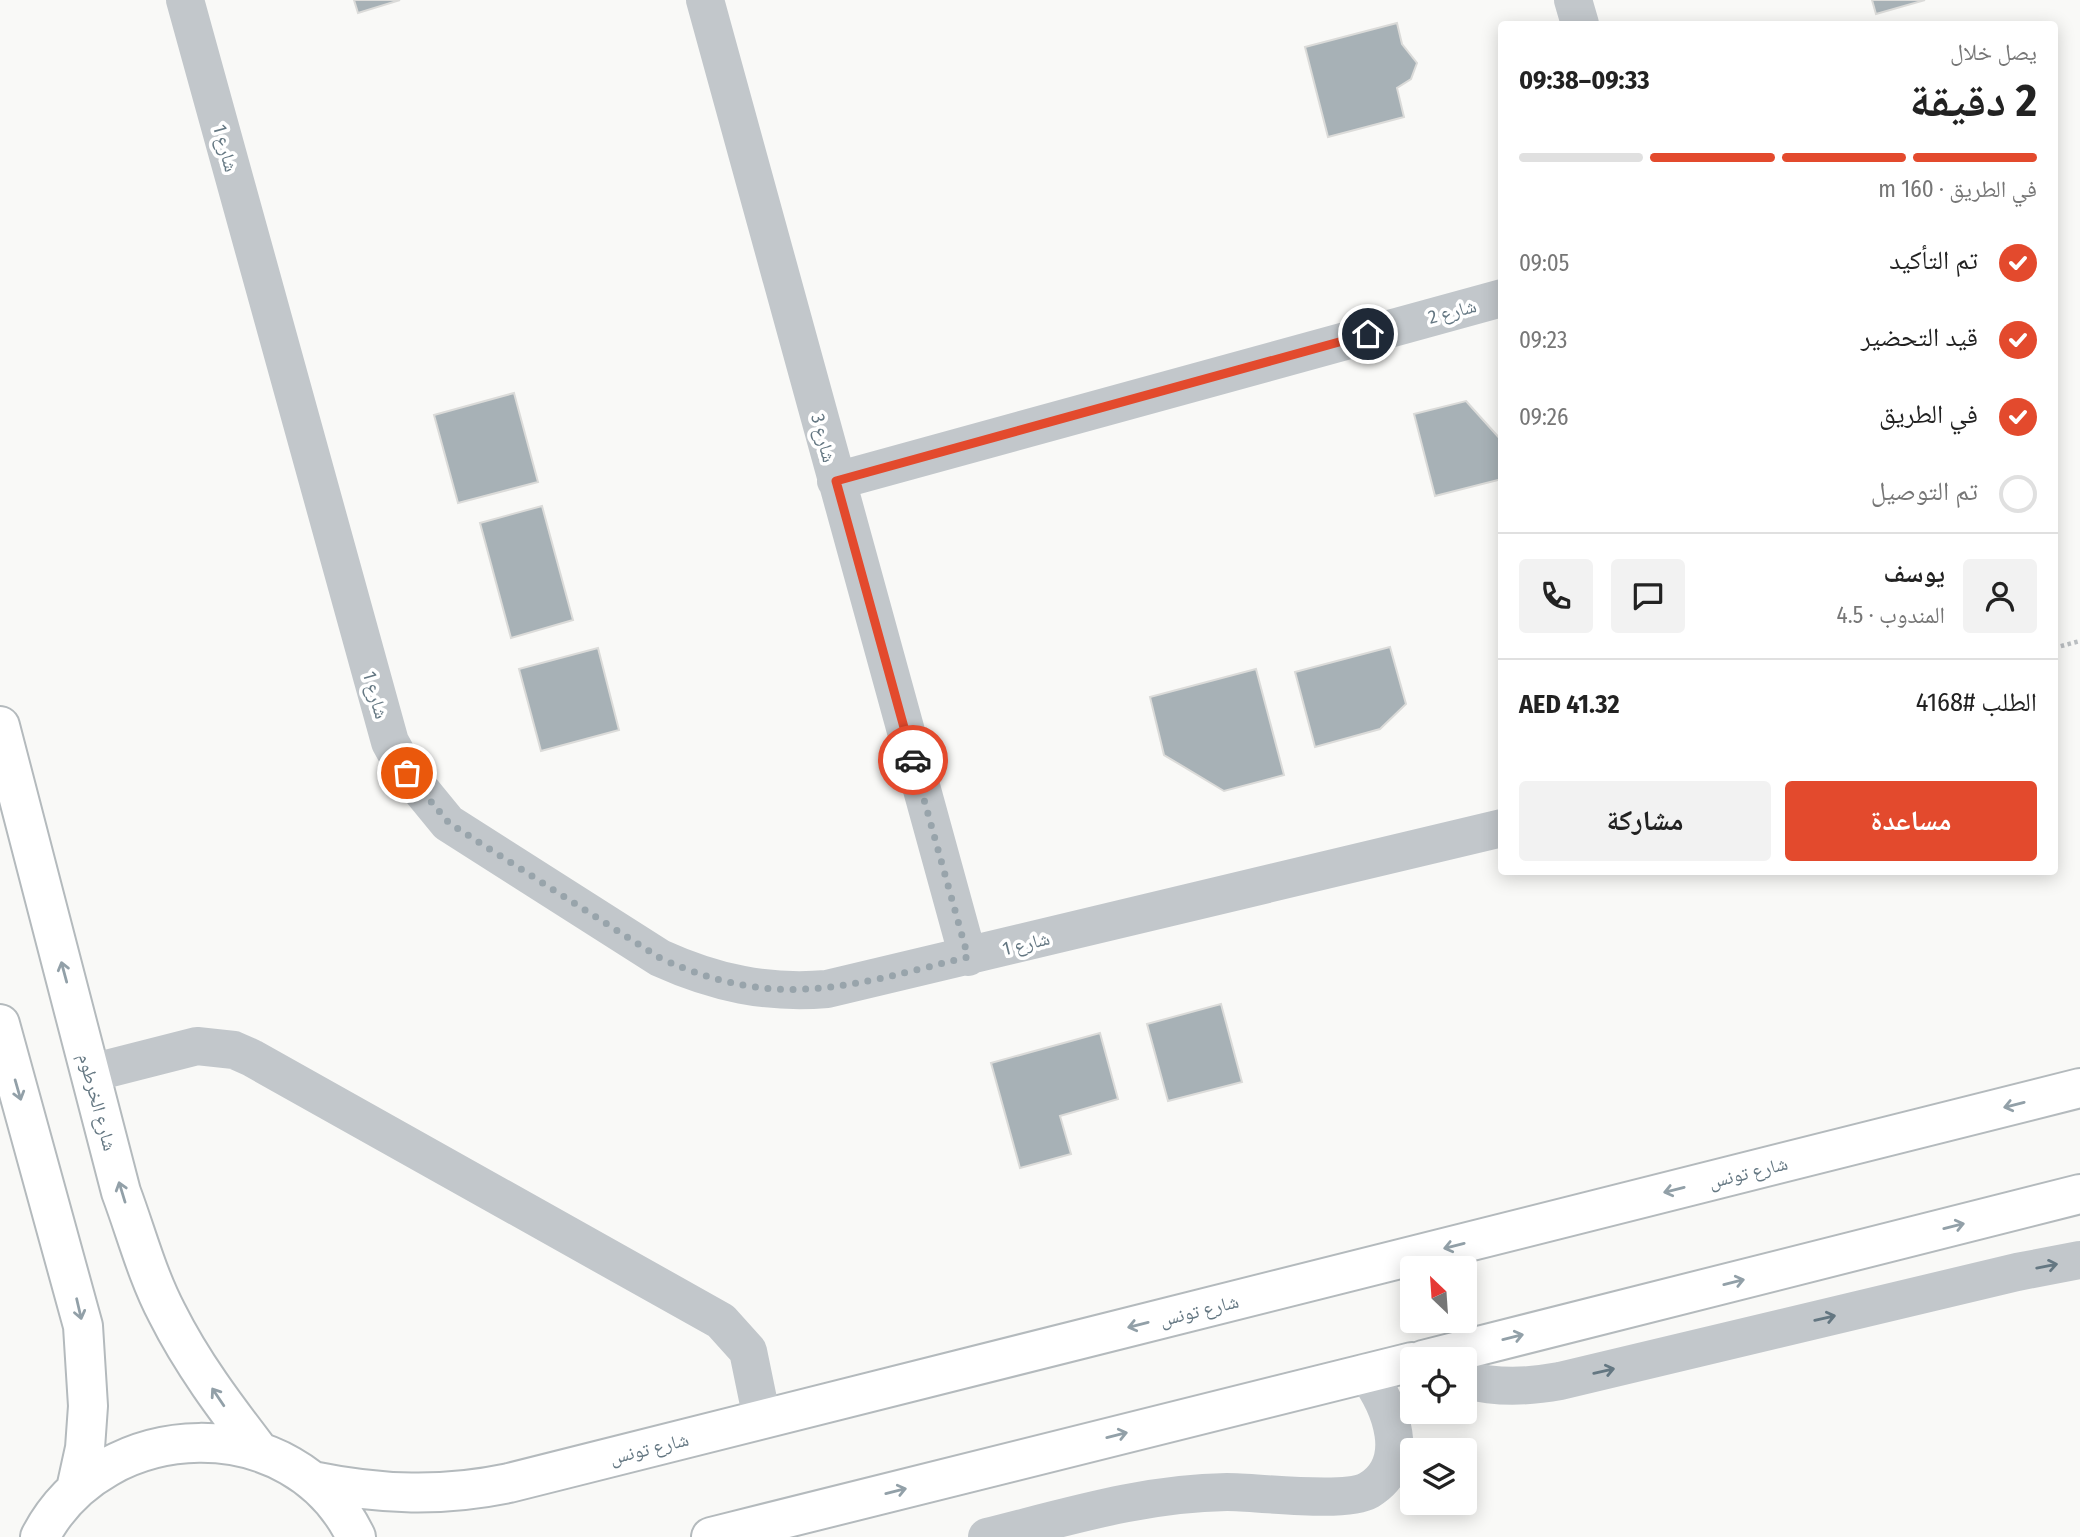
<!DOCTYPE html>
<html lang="ar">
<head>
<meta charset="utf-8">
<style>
	body { margin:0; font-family:"Fira Sans Condensed","Noto Naskh Arabic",sans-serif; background:#f2f2f2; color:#222; direction:rtl; height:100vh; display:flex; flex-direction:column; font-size:26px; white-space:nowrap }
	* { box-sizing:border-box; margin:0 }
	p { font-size:23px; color:#767676 }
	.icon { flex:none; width:38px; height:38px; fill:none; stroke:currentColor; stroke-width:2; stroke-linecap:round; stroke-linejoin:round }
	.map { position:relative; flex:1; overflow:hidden; direction:ltr }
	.panel { position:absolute; left:1498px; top:21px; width:560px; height:854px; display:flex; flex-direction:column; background:#fff; border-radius:7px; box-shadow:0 4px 18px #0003; direction:rtl }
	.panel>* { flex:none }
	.needle { width:46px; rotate:335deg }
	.controls { position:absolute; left:1400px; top:1256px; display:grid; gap:14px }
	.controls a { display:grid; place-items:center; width:77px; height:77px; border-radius:7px; background:#fff; box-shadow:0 4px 18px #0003; font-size:35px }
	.pin { position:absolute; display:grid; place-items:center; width:60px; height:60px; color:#fff; margin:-30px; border:4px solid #fff; border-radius:50%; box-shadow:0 2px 7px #0007 }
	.courier { position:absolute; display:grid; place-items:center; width:70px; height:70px; margin:-35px; border:5px solid #e34a2d; border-radius:50%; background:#fff; color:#222; box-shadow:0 2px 9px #0007 }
	.overview em { font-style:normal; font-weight:700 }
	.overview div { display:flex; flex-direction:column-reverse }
	.overview { display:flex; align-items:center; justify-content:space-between; height:119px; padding:0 21px }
	h1 { font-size:46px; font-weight:700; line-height:52px }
	.bar { display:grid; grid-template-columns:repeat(4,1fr); gap:10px 7px; align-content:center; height:84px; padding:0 21px }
	.bar i { height:9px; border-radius:5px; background:#e0e0e0 }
	.bar .active { background:#e34a2d }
	.bar p { grid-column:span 4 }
	.line { display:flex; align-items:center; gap:18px; padding:0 21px; border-top:2px solid #e0e0e0 }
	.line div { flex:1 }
	.round { display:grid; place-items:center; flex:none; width:74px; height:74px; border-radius:7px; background:#f2f2f2 }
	ol { padding:0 21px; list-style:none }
	li { display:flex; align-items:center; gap:21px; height:77px }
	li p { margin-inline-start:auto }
	li .icon { padding:7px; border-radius:50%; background:#e34a2d; color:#fff; stroke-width:4 }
	li:last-child { color:#767676 }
	li i { width:38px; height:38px; border:4px solid #e0e0e0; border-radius:50% }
	.primary-button { display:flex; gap:14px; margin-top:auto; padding:14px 21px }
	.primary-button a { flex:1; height:80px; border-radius:7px; background:#e34a2d; color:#fff; font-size:28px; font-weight:700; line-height:80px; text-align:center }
	.primary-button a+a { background:#f2f2f2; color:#222 }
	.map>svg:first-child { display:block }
	.building { fill:#a7b1b6; stroke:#dbdbd9; stroke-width:2 }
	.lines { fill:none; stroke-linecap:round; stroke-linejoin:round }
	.major-casing { stroke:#b4babd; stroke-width:42 }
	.path { stroke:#babec1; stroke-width:4.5; stroke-dasharray:3.5 3.5; stroke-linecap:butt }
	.minor { stroke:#c2c7cb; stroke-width:38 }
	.major { stroke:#fff; stroke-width:38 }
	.oneway { stroke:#92a0a8 }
	.oneway2 { stroke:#647782 }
	.done { stroke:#98a4ab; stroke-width:7; stroke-dasharray:0 12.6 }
	.route { stroke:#e34a2d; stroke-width:9 }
	.labels { text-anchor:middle; stroke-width:7; stroke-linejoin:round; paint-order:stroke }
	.street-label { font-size:19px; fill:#647782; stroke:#fff }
</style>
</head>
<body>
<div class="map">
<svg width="2080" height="1537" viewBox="0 0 2080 1537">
	<rect width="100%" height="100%" fill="#f9f9f7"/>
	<path class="building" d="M354,0H400L358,13Z
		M1872,0H1925L1876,14Z
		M1397,23L1402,44L1417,63L1411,79L1397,88L1404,117L1328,137L1305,47Z
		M514,393L538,482L458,503L434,415Z
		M1466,401L1502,441V479L1435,496L1414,414Z
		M542,506L573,620L511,638L480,523Z
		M1390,647L1406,704L1380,729L1315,747L1295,672Z
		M598,648L619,730L541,751L519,669Z
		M1256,669L1284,775L1224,791L1164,755L1150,697Z
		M1221,1004L1242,1082L1168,1101L1147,1024Z
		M1100,1033L1118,1099L1060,1116L1071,1154L1020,1168L991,1063Z"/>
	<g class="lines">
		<defs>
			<path id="major" d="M0,726L121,1192C136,1232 147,1275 167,1313C192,1363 225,1407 259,1451
				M0,1024L83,1326L88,1406L85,1448L76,1489
				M1423,1360L2080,1194
				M313,1481C381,1495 442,1497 509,1483L2080,1088
				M40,1537C104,1414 295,1409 356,1537
				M711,1537L1412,1362"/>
		</defs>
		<use href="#major" class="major-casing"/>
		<path class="path" d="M2054,648L2080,641"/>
		<path class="minor" d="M185,0L390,742L407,773L448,823L660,958C715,983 767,994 827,989L1502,828
			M705,0L968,957
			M1573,0L1580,24
			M836,481L1502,298
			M91,1073L197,1046L234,1050L252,1058L721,1321L748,1351L762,1419
			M1465,1380C1498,1388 1527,1387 1560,1381L2017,1272L2080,1260
			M987,1537C1067,1517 1144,1493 1227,1492C1259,1492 1345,1504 1369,1490C1414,1463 1390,1405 1366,1373"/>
		<use href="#major" class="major"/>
	</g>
	<defs><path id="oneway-shaft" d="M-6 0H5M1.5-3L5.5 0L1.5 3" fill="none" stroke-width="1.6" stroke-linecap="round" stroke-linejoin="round" transform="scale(1.75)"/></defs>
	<g class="oneway">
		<use href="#oneway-shaft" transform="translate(64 972) rotate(-105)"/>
		<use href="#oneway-shaft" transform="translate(18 1090) rotate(74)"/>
		<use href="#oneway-shaft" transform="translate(2014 1105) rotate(166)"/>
		<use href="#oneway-shaft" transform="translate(1674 1190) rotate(166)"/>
		<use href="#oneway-shaft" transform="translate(122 1192) rotate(-107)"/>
		<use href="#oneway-shaft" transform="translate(1954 1226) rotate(-14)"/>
		<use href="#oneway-shaft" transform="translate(1454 1246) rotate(166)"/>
		<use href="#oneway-shaft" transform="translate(1734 1282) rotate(-14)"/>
		<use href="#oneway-shaft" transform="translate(79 1309) rotate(77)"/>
		<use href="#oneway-shaft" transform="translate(1138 1325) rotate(166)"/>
		<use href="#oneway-shaft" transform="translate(1513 1337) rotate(-14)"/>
		<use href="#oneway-shaft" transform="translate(218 1397) rotate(-124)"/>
		<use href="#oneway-shaft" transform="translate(1117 1435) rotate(-14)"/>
		<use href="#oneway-shaft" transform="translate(896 1491) rotate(-14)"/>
	</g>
	<g class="oneway2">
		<use href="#oneway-shaft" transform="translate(2047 1266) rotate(-11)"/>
		<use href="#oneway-shaft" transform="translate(1825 1318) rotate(-13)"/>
		<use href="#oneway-shaft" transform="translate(1604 1371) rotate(-13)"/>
	</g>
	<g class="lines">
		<path class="done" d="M407,773L449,823L660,958C777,1012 850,986 968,957L913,760"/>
		<path class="route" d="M913,760L836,481L1368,334"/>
	</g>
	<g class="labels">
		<g class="street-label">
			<text transform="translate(226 148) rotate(75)" y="7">شارع 1</text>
			<text transform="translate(1452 311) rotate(-15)" y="7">شارع 2</text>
			<text transform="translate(824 438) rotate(75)" y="7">شارع 3</text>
			<text transform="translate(376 695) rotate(74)" y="7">شارع 1</text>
			<text transform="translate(1026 943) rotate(-14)" y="7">شارع 1</text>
			<text transform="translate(98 1102) rotate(75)" y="7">شارع الخرطوم</text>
			<text transform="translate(1748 1172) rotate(-14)" y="7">شارع تونس</text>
			<text transform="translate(1199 1310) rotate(-14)" y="7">شارع تونس</text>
			<text transform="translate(649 1448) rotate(-14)" y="7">شارع تونس</text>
		</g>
	</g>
</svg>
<div class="controls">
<a><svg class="needle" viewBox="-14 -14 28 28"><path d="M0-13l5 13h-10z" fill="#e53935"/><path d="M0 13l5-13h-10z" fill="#767676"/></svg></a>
<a><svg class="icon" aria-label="locate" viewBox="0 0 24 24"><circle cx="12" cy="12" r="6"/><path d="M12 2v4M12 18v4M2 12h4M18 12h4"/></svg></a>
<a><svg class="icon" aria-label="layers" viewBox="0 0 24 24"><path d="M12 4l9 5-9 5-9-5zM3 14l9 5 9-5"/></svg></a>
</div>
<div class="pin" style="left:407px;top:773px;background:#ea580c"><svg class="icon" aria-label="bag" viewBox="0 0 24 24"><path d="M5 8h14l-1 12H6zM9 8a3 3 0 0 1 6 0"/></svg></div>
<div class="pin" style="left:1368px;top:334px;background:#1f2937"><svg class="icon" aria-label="home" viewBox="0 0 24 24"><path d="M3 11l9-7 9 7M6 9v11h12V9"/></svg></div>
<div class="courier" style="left:913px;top:760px"><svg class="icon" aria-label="car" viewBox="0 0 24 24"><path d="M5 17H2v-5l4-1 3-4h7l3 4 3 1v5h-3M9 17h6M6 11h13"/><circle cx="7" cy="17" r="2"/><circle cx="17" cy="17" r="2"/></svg></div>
<section class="panel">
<div class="overview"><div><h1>2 دقيقة</h1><p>يصل خلال</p></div><em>09:33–09:38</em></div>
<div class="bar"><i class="active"></i><i class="active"></i><i class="active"></i><i></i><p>في الطريق · 160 m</p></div>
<ol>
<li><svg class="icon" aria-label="check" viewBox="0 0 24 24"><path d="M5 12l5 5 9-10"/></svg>تم التأكيد<p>09:05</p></li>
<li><svg class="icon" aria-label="check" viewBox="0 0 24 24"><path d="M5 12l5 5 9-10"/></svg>قيد التحضير<p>09:23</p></li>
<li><svg class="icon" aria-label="check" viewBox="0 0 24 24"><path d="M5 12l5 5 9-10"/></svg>في الطريق<p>09:26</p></li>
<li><i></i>تم التوصيل</li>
</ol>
<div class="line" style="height:126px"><a class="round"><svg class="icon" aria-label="person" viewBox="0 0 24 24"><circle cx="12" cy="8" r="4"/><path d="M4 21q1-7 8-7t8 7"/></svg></a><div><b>يوسف</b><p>المندوب · 4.5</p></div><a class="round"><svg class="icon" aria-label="chat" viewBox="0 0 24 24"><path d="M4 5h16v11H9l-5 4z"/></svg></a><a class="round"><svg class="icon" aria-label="phone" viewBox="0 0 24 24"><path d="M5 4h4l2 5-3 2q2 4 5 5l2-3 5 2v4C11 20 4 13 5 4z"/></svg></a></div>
<div class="line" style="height:91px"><div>الطلب #4168</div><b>AED 41.32</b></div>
<div class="primary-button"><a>مساعدة</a><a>مشاركة</a></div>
</section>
</div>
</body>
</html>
